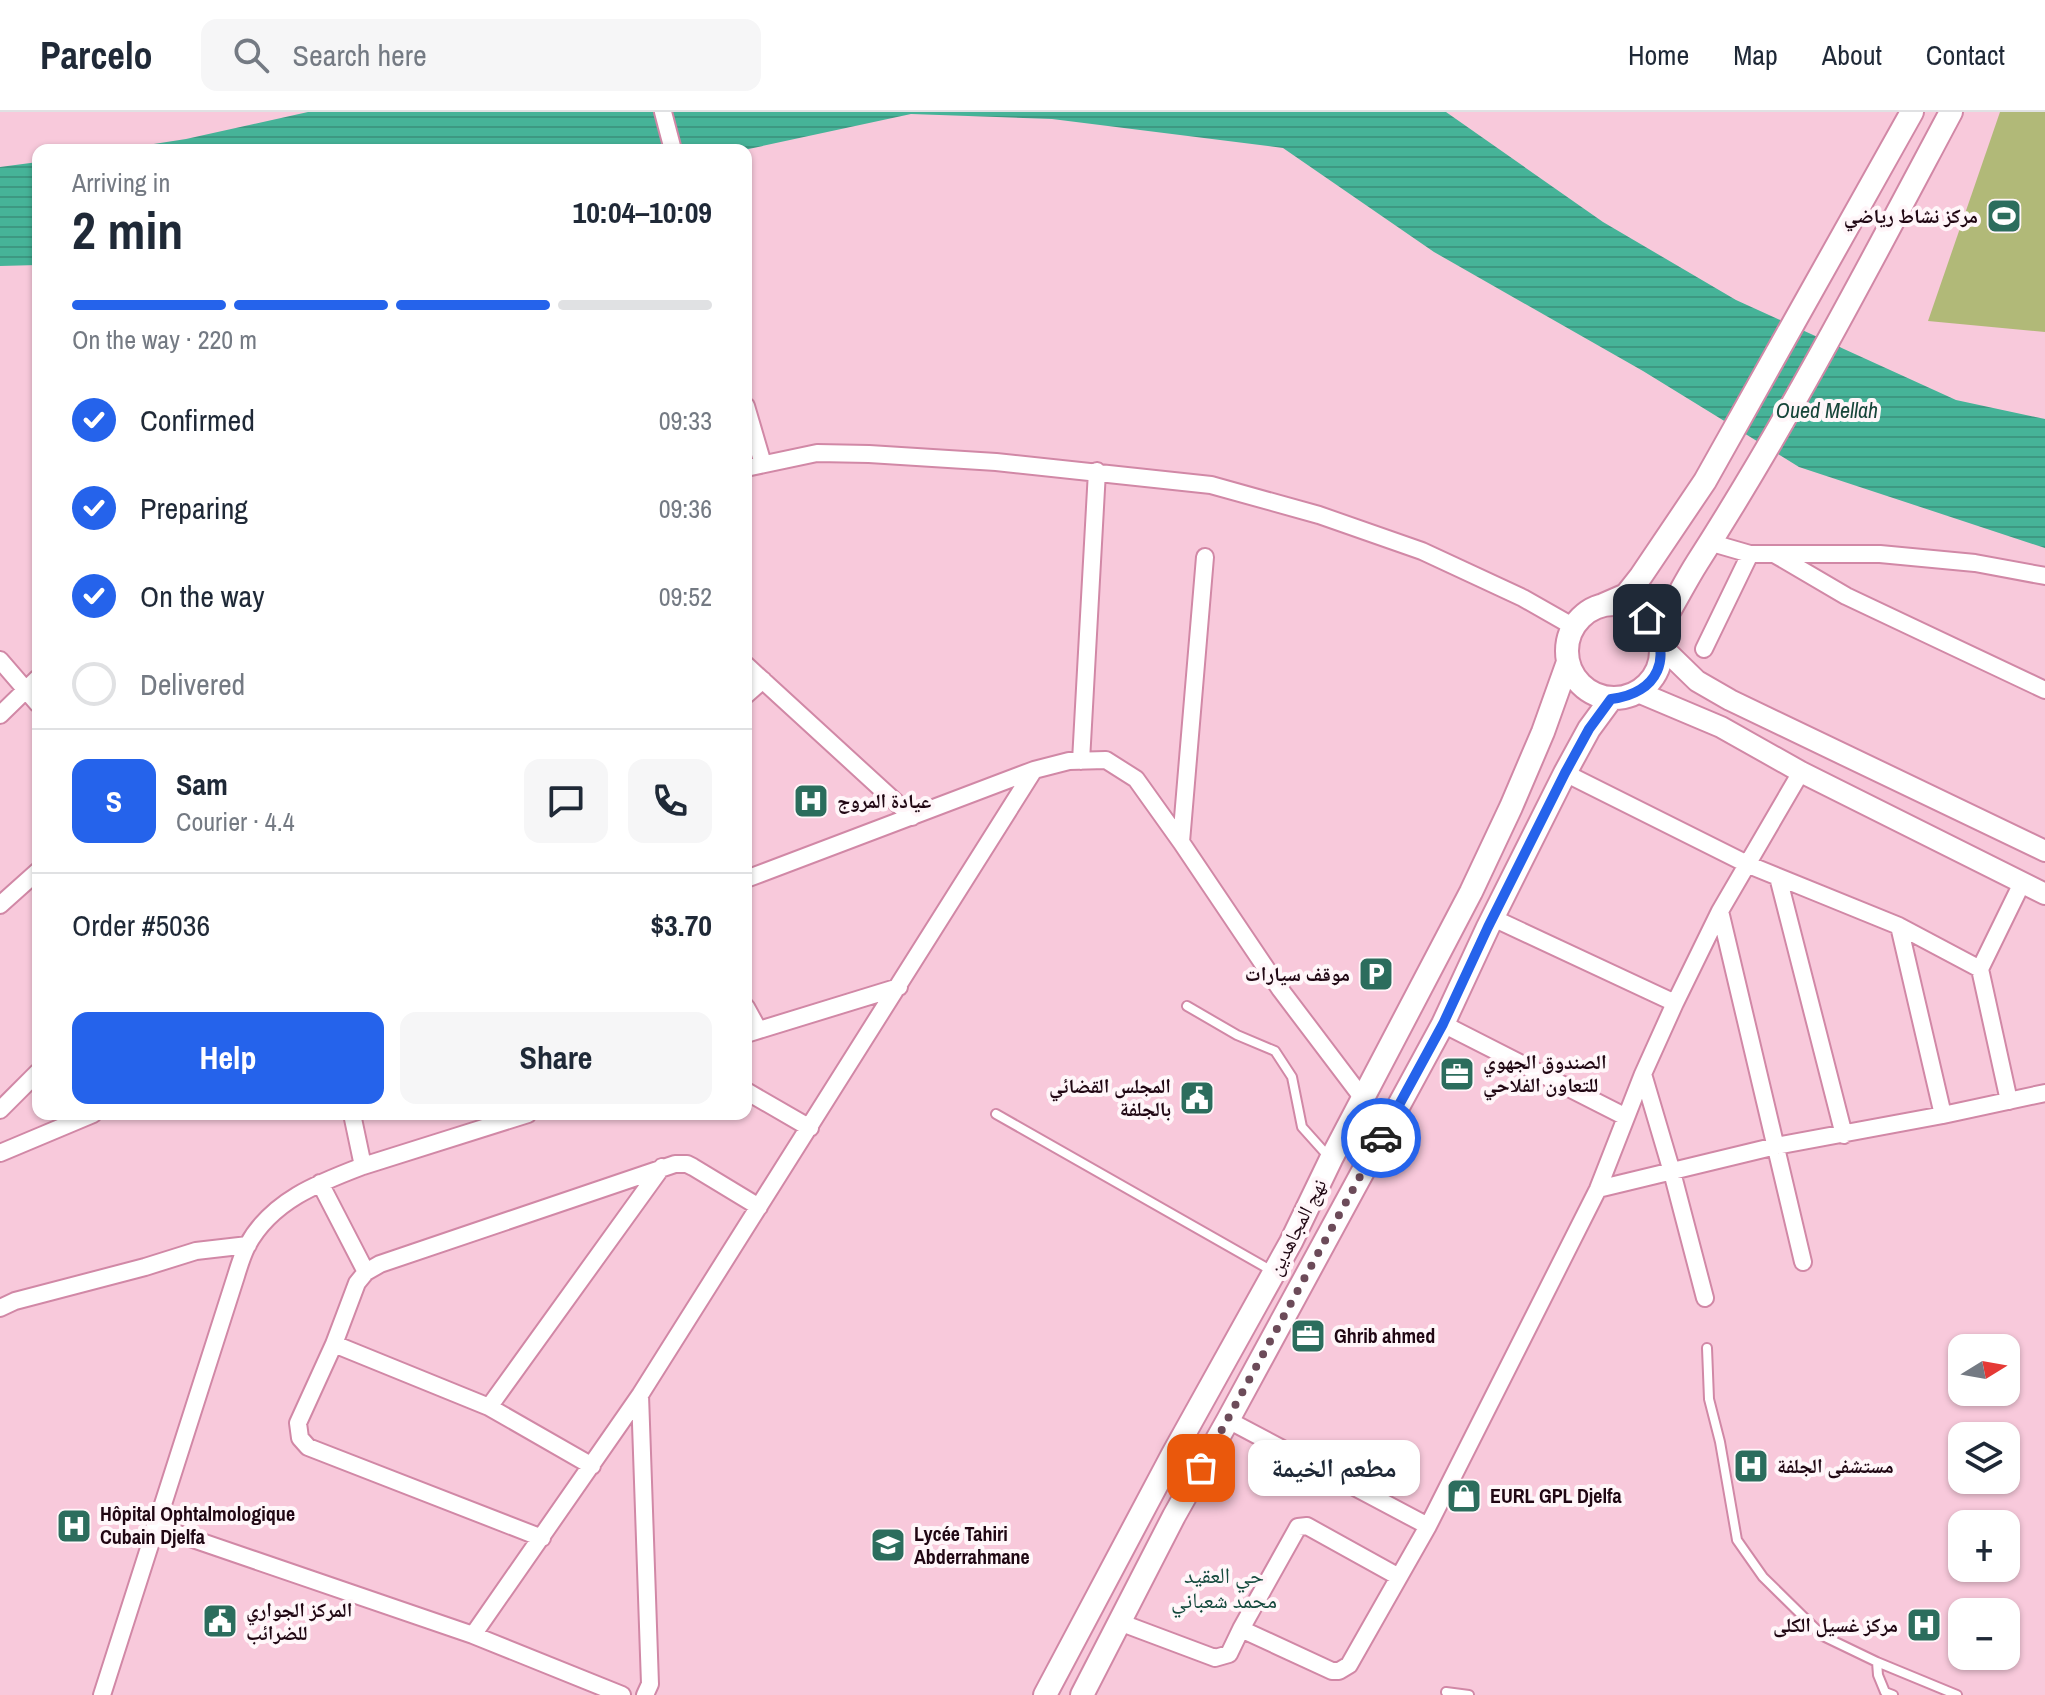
<!DOCTYPE html>
<html lang="en">
<head>
<meta charset="utf-8">
<style>
	body { margin:0; font-family:"Archivo Narrow","Noto Naskh Arabic",sans-serif; background:#f6f6f7; color:#1f2937; height:100vh; display:flex; flex-direction:column; font-size:30px; white-space:nowrap }
	* { box-sizing:border-box; margin:0 }
	p { font-size:26px; color:#747a83 }
	.icon { flex:none; width:44px; height:44px; fill:none; stroke:currentColor; stroke-width:2; stroke-linecap:round; stroke-linejoin:round }
	.map { position:relative; flex:1; overflow:hidden }
	.details { position:absolute; left:32px; top:32px; width:720px; height:976px; display:flex; flex-direction:column; background:#fff; border-radius:16px; box-shadow:0 2px 6px #0004 }
	.details>* { flex:none }
	.needle { width:52px; rotate:79deg }
	.tools { position:absolute; left:1948px; top:1222px; display:grid; gap:16px }
	.tools a { display:grid; place-items:center; width:72px; height:72px; border-radius:16px; background:#fff; box-shadow:0 2px 6px #0004; font-size:40px }
	.pin { position:absolute; display:grid; place-items:center; width:68px; height:68px; color:#fff; margin:-34px; border-radius:16px; box-shadow:0 4px 12px #0006 }
	.courier { position:absolute; display:grid; place-items:center; width:80px; height:80px; margin:-40px; border:6px solid #2563eb; border-radius:50%; background:#fff; color:#222; box-shadow:0 2px 10px #0007 }
	.bubble { position:absolute; height:56px; border-radius:16px; background:#fff; box-shadow:0 2px 6px #0004; font-size:26px; font-weight:700; line-height:56px; text-align:center }
	.overview em { font-style:normal; font-weight:700 }
	.overview div { display:flex; flex-direction:column-reverse }
	.overview { display:flex; align-items:center; justify-content:space-between; height:136px; padding:0 40px }
	h1 { font-size:52px; font-weight:700; line-height:60px }
	.bar { display:grid; grid-template-columns:repeat(4,1fr); gap:12px 8px; align-content:center; height:96px; padding:0 40px }
	.bar i { height:10px; border-radius:6px; background:#e0e1e3 }
	.bar .on { background:#2563eb }
	.bar p { grid-column:span 4 }
	.line { display:flex; align-items:center; gap:20px; padding:0 40px; border-top:2px solid #e0e1e3 }
	.line div { flex:1 }
	.round { display:grid; place-items:center; flex:none; width:84px; height:84px; border-radius:16px; background:#f6f6f7 }
	ol { padding:0 40px; list-style:none }
	li { display:flex; align-items:center; gap:24px; height:88px }
	li p { margin-inline-start:auto }
	li .icon { padding:8px; border-radius:50%; background:#2563eb; color:#fff; stroke-width:4 }
	li:last-child { color:#747a83 }
	li i { width:44px; height:44px; border:4px solid #e0e1e3; border-radius:50% }
	.primary-button { display:flex; gap:16px; margin-top:auto; padding:16px 40px }
	.primary-button a { flex:1; height:92px; border-radius:16px; background:#2563eb; color:#fff; font-size:32px; font-weight:700; line-height:92px; text-align:center }
	.primary-button a+a { background:#f6f6f7; color:#1f2937 }
	header { display:flex; align-items:center; gap:48px; box-sizing:border-box; height:112px; padding:0 40px; background:#fff; border-bottom:2px solid #e0e1e3 }
	header strong { font-size:38px }
	nav { display:flex; gap:44px; margin-inline-start:auto; font-size:28px }
	.search { width:560px; height:72px; background:#f6f6f7; display:flex; align-items:center; gap:20px; box-sizing:border-box; padding:0 28px; border-radius:16px; color:#747a83; font-size:30px }
	.map>svg:first-child { display:block }
	.park { fill:#b1b978 }
	.water { fill:url(#water-rules) }
	.lines { fill:none; stroke-linecap:round; stroke-linejoin:round }
	.service-casing { stroke:#d188a6; stroke-width:12 }
	.minor-casing { stroke:#d188a6; stroke-width:20 }
	.tertiary-casing { stroke:#d188a6; stroke-width:24 }
	.secondary-casing { stroke:#d188a6; stroke-width:26 }
	.service { stroke:#fff; stroke-width:8 }
	.minor { stroke:#fff; stroke-width:16 }
	.tertiary { stroke:#fff; stroke-width:20 }
	.secondary { stroke:#fff; stroke-width:22 }
	.done { stroke:#6c4b59; stroke-width:8; stroke-dasharray:0 14.4 }
	.route { stroke:#2563eb; stroke-width:10 }
	.labels { text-anchor:middle; stroke-width:8; stroke-linejoin:round; paint-order:stroke }
	.poi-label { font-size:20px; font-weight:bold; fill:#200713; stroke:#fff6f9; text-anchor:start }
	.street-label { font-size:20px; fill:#200713; stroke:#fff6f9 }
	.water-label { font-size:22px; font-style:italic; fill:#17463a; stroke:#fff6f9 }
	.neighbourhood-label { font-size:22px; fill:#14493d; stroke:#fff6f9 }
</style>
</head>
<body>
<header>
<strong>Parcelo</strong>
<div class="search"><svg class="icon" aria-label="search" viewBox="0 0 24 24"><circle cx="10" cy="10" r="6"/><path d="M15 15l6 6"/></svg>Search here</div>
<nav><a>Home</a><a>Map</a><a>About</a><a>Contact</a></nav>
</header>
<div class="map">
<svg width="2045" height="1583" viewBox="0 0 2045 1583">
	<defs>
		<pattern id="water-rules" width="6" height="5" patternUnits="userSpaceOnUse" patternTransform="scale(2)"><rect width="6" height="5" fill="#46b398"/><path d="M0 2.5h6" fill="none" stroke="#3d9882"/></pattern>
	</defs>
	<rect width="100%" height="100%" fill="#f8c9db"/>
	<path class="park" d="M2000,0H2045V220L1928,209Z"/>
	<path class="water" d="M308,0H1446L1603,110L1736,188L1956,288L2045,307V436L1799,355L1643,259L1434,140L1283,36L1052,7L911,2L744,38H115L186,27Z
		M38,50V153L0,154V55Z"/>
	<g class="lines">
		<defs>
			<path id="service" d="M1187,894L1237,923L1275,939L1292,965L1302,1015L1328,1044
				M996,1002L1274,1160
				M1707,1236L1709,1287L1720,1330L1737,1428L1763,1465L1823,1524L1877,1550
				M1446,1580L1469,1583
				M1893,1583L1885,1580L1878,1563L1877,1550L1957,1583"/>
			<path id="minor" d="M663,0L673,38
				M746,294L763,352
				M746,356L817,341L869,342L996,350L1211,373L1319,403L1422,439L1523,486L1574,515
				M1712,431L1750,442H1880L1975,451L2045,464
				M1776,443L1846,484L2045,578
				M1704,537L1750,442
				M0,548L38,592
				M746,553L912,705
				M746,583L763,568
				M0,603L38,566
				M1081,649L1097,359
				M1565,661L1749,753L1899,814L1980,857
				M1181,730L1205,445
				M1778,765L1844,1023
				M746,767L1034,658L1069,649L1106,648L1136,667L1181,730L1280,877L1364,988
				M0,793L38,759
				M1720,799L1803,1150
				M1493,806L1675,891
				M746,895L758,917
				M1443,912L1626,1005
				M746,922L899,875
				M1643,962L1672,1060L1705,1186
				M746,979L810,1016
				M2009,989L1980,857L2022,771
				M0,998L38,960
				M1943,1003L2045,981
				M0,1041L93,1002
				M363,1054L528,1002
				M320,1071L366,1160
				M1598,1077L1776,1034L1943,1003L1899,814
				M0,1196L15,1189L145,1155L196,1139L248,1133
				M334,1232L489,1295L592,1354
				M640,1283L650,1572L645,1583
				M489,1295L662,1055
				M1228,1308L1428,1414
				M155,1414L473,1523L622,1583
				M542,1426L308,1335L300,1326L298,1311L334,1232L357,1171L366,1160L380,1152L675,1052H687L693,1055L759,1095
				M1119,1510L1215,1546L1229,1542L1241,1517L1332,1559H1339L1349,1553L1428,1414L1598,1077L1643,962L1675,891L1720,799L1801,660
				M1241,1517L1298,1415L1307,1414L1399,1465
				M473,1523L640,1283L1034,658
				M102,1583L236,1164C239,1154 242,1144 247,1134C271,1089 318,1071 363,1054L352,1002"/>
			<path id="tertiary" d="M1661,534L1697,569L1730,588L2045,739
				M1638,580L1721,615L1801,660L2045,782"/>
			<path id="secondary" d="M1567 539a47 47 0 1 1 94 0a47 47 0 1 1-94 0Z
				M1603,493L1626,483L1641,464L1705,369L1912,0
				M1657,519C1672,497 1683,473 1697,451C1790,306 1870,152 1951,0
				M1045,1583L1173,1342L1291,1130L1331,1047L1471,780L1511,695L1543,620L1568,550
				M1082,1583L1174,1404L1228,1308L1443,912L1488,815L1565,661L1589,617L1611,587"/>
		</defs>
		<use href="#service" class="service-casing"/>
		<use href="#minor" class="minor-casing"/>
		<use href="#tertiary" class="tertiary-casing"/>
		<use href="#secondary" class="secondary-casing"/>
		<use href="#service" class="service"/>
		<use href="#minor" class="minor"/>
		<use href="#tertiary" class="tertiary"/>
		<use href="#secondary" class="secondary"/>
	</g>
	<g class="lines">
		<path class="done" d="M1201,1356L1381,1026"/>
		<path class="route" d="M1381,1026L1443,912L1488,815L1565,661L1589,617L1611,587C1658,582 1675,544 1647,506"/>
	</g>
	<defs>
		<symbol id="stadium-square" viewBox="-11 -11 22 22"><rect x="-9" y="-9" width="18" height="18" rx="4" fill="#2c6d5d" stroke="#fff6f9"/><path d="M0-5a6.5 5 0 1 0 0 10a6.5 5 0 1 0 0-10ZM-3.5-1.8h7v3.6h-7Z" fill="#fff"/></symbol>
		<symbol id="hospital-square" viewBox="-11 -11 22 22"><rect x="-9" y="-9" width="18" height="18" rx="4" fill="#2c6d5d" stroke="#fff6f9"/><path d="M-5-5h3v3.5h4V-5h3V5h-3V1.5h-4V5h-3Z" fill="#fff"/></symbol>
		<symbol id="parking-square" viewBox="-11 -11 22 22"><rect x="-9" y="-9" width="18" height="18" rx="4" fill="#2c6d5d" stroke="#fff6f9"/><path d="M-3.5-5.5H1a3.5 3.5 0 0 1 0 7H-1V5.5H-3.5ZM-1-3.4V-.6H.8a1.4 1.4 0 0 0 0-2.8Z" fill="#fff"/></symbol>
		<symbol id="office-square" viewBox="-11 -11 22 22"><rect x="-9" y="-9" width="18" height="18" rx="4" fill="#2c6d5d" stroke="#fff6f9"/><path d="M-6-3h4V-5.5h4V-3h4V5H-6ZM-1-4.5V-3h2v-1.5ZM-6 0V1H6V0Z" fill="#fff"/></symbol>
		<symbol id="civic-square" viewBox="-11 -11 22 22"><rect x="-9" y="-9" width="18" height="18" rx="4" fill="#2c6d5d" stroke="#fff6f9"/><path d="M-.6-6.5H3V-4.5H.6V-3L4-1V1h2V6H-6V1h2V-1L-.6-3ZM-1.2 2.5V6h2.4V2.5Z" fill="#fff"/></symbol>
		<symbol id="shop-square" viewBox="-11 -11 22 22"><rect x="-9" y="-9" width="18" height="18" rx="4" fill="#2c6d5d" stroke="#fff6f9"/><path d="M-5-2.5h2.3a2.7 3.5 0 0 1 5.4 0H5L5.5 6h-11ZM-1.5-2.5h3a1.5 2.3 0 0 0-3 0Z" fill="#fff"/></symbol>
		<symbol id="school-square" viewBox="-11 -11 22 22"><rect x="-9" y="-9" width="18" height="18" rx="4" fill="#2c6d5d" stroke="#fff6f9"/><path d="M0-5L7-2L0 1L-7-2ZM-4 1L0 2.5L4 1V4Q0 6-4 4Z" fill="#fff"/></symbol>
	</defs>
	<g fill-rule="evenodd">
		<use href="#stadium-square" x="1984" y="84" width="40" height="40"/>
		<use href="#hospital-square" x="791" y="669" width="40" height="40"/>
		<use href="#parking-square" x="1356" y="842" width="40" height="40"/>
		<use href="#office-square" x="1437" y="942" width="40" height="40"/>
		<use href="#civic-square" x="1177" y="966" width="40" height="40"/>
		<use href="#office-square" x="1288" y="1204" width="40" height="40"/>
		<use href="#hospital-square" x="1731" y="1334" width="40" height="40"/>
		<use href="#shop-square" x="1444" y="1364" width="40" height="40"/>
		<use href="#hospital-square" x="54" y="1394" width="40" height="40"/>
		<use href="#school-square" x="868" y="1413" width="40" height="40"/>
		<use href="#civic-square" x="200" y="1489" width="40" height="40"/>
		<use href="#hospital-square" x="1904" y="1493" width="40" height="40"/>
	</g>
	<g class="labels">
		<g class="poi-label">
			<text x="1978" y="111" text-anchor="end">مركز نشاط رياضي</text>
			<text x="837" y="696">عيادة المروج</text>
			<text x="1350" y="869" text-anchor="end">موقف سيارات</text>
			<text x="1483" y="957">الصندوق الجهوي<tspan x="1483" dy="23">للتعاون الفلاحي</tspan></text>
			<text x="1171" y="981" text-anchor="end">المجلس القضائي<tspan x="1171" dy="23">بالجلفة</tspan></text>
			<text x="1334" y="1231">Ghrib ahmed</text>
			<text x="1777" y="1361">مستشفى الجلفة</text>
			<text x="1490" y="1391">EURL GPL Djelfa</text>
			<text x="100" y="1409">Hôpital Ophtalmologique<tspan x="100" dy="23">Cubain Djelfa</tspan></text>
			<text x="914" y="1429">Lycée Tahiri<tspan x="914" dy="23">Abderrahmane</tspan></text>
			<text x="246" y="1505">المركز الجواري<tspan x="246" dy="23">للضرائب</tspan></text>
			<text x="1898" y="1520" text-anchor="end">مركز غسيل الكلى</text>
		</g>
		<g class="street-label">
			<text transform="translate(1297 1115) rotate(-63)" y="7">نهج المجاهدين</text>
		</g>
		<g class="water-label">
			<text x="1827" y="306">Oued Mellah</text>
		</g>
		<g class="neighbourhood-label">
			<text x="1224" y="1471">حي العقيد<tspan x="1224" dy="25">محمد شعباني</tspan></text>
		</g>
	</g>
</svg>
<div class="tools">
<a><svg class="needle" viewBox="-14 -14 28 28"><path d="M0-13l5 13h-10z" fill="#e53935"/><path d="M0 13l5-13h-10z" fill="#747a83"/></svg></a>
<a><svg class="icon" aria-label="layers" viewBox="0 0 24 24"><path d="M12 4l9 5-9 5-9-5zM3 14l9 5 9-5"/></svg></a>
<a>+</a>
<a>−</a>
</div>
<div class="pin" style="left:1201px;top:1356px;background:#ea580c"><svg class="icon" aria-label="bag" viewBox="0 0 24 24"><path d="M5 8h14l-1 12H6zM9 8a3 3 0 0 1 6 0"/></svg></div>
<div class="pin" style="left:1647px;top:506px;background:#1f2937"><svg class="icon" aria-label="home" viewBox="0 0 24 24"><path d="M3 11l9-7 9 7M6 9v11h12V9"/></svg></div>
<div class="courier" style="left:1381px;top:1026px"><svg class="icon" aria-label="car" viewBox="0 0 24 24"><path d="M5 17H2v-5l4-1 3-4h7l3 4 3 1v5h-3M9 17h6M6 11h13"/><circle cx="7" cy="17" r="2"/><circle cx="17" cy="17" r="2"/></svg></div>
<div class="bubble" style="left:1248px;top:1328px;width:172px">مطعم الخيمة</div>
<section class="details">
<div class="overview"><div><h1>2 min</h1><p>Arriving in</p></div><em>10:04–10:09</em></div>
<div class="bar"><i class="on"></i><i class="on"></i><i class="on"></i><i></i><p>On the way · 220 m</p></div>
<ol>
<li><svg class="icon" aria-label="check" viewBox="0 0 24 24"><path d="M5 12l5 5 9-10"/></svg>Confirmed<p>09:33</p></li>
<li><svg class="icon" aria-label="check" viewBox="0 0 24 24"><path d="M5 12l5 5 9-10"/></svg>Preparing<p>09:36</p></li>
<li><svg class="icon" aria-label="check" viewBox="0 0 24 24"><path d="M5 12l5 5 9-10"/></svg>On the way<p>09:52</p></li>
<li><i></i>Delivered</li>
</ol>
<div class="line" style="height:144px"><b class="round" style="background:#2563eb;color:#fff">S</b><div><b>Sam</b><p>Courier · 4.4</p></div><a class="round"><svg class="icon" aria-label="chat" viewBox="0 0 24 24"><path d="M4 5h16v11H9l-5 4z"/></svg></a><a class="round"><svg class="icon" aria-label="phone" viewBox="0 0 24 24"><path d="M5 4h4l2 5-3 2q2 4 5 5l2-3 5 2v4C11 20 4 13 5 4z"/></svg></a></div>
<div class="line" style="height:104px"><div>Order #5036</div><b>$3.70</b></div>
<div class="primary-button"><a>Help</a><a>Share</a></div>
</section>
</div>
</body>
</html>
